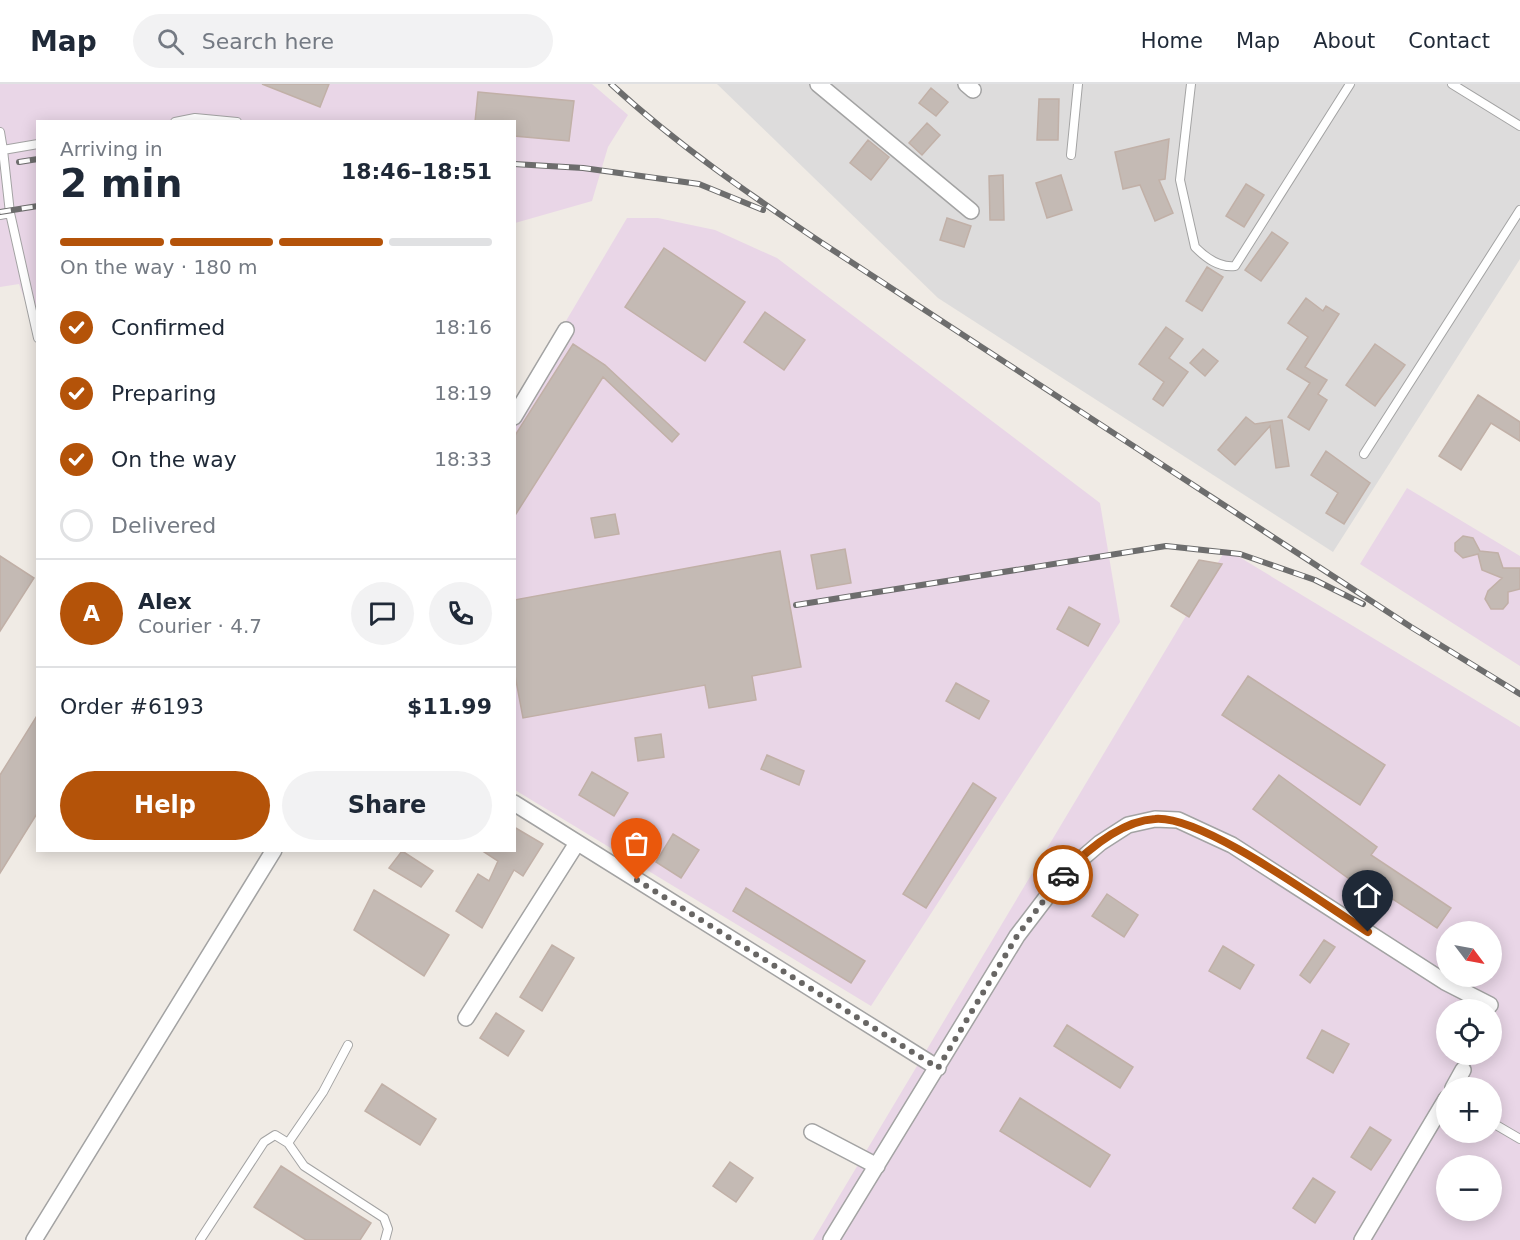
<!DOCTYPE html>
<html lang="en">
<head>
<meta charset="utf-8">
<style>
	body { margin:0; font-family:"DejaVu Sans",sans-serif; background:#f2f2f3; color:#1f2937; height:100vh; display:flex; flex-direction:column; font-size:22px; white-space:nowrap }
	* { box-sizing:border-box; margin:0 }
	p { font-size:20px; color:#747a83 }
	.icon { flex:none; width:33px; height:33px; fill:none; stroke:currentColor; stroke-width:2; stroke-linecap:round; stroke-linejoin:round }
	.map { position:relative; flex:1; overflow:hidden }
	.drawer { position:absolute; left:36px; top:36px; width:480px; height:732px; display:flex; flex-direction:column; background:#fff; border-radius:0px; box-shadow:0 3px 15px #0003 }
	.drawer>* { flex:none }
	.needle { width:39px; rotate:122deg }
	.buttons { position:absolute; left:1436px; top:837px; display:grid; gap:12px }
	.buttons a { display:grid; place-items:center; width:66px; height:66px; border-radius:50%; background:#fff; box-shadow:0 3px 15px #0003; font-size:30px }
	.pin { position:absolute; display:grid; place-items:center; width:51px; height:51px; color:#fff; margin:-62px -26px; border-radius:50% 50% 50% 0; rotate:-45deg; box-shadow:0 0 6px #0007 }
	.pin .icon { rotate:45deg }
	.courier { position:absolute; display:grid; place-items:center; width:60px; height:60px; margin:-30px; border:4px solid #b45309; border-radius:50%; background:#fff; color:#222; box-shadow:0 2px 8px #0007 }
	.head em { font-style:normal; font-weight:600 }
	.head div { display:flex; flex-direction:column-reverse }
	.head { display:flex; align-items:center; justify-content:space-between; height:102px; padding:0 24px }
	h1 { font-size:39px; font-weight:600; line-height:45px }
	.bar { display:grid; grid-template-columns:repeat(4,1fr); gap:9px 6px; align-content:center; height:72px; padding:0 24px }
	.bar i { height:8px; border-radius:4px; background:#e0e1e3 }
	.bar .current { background:#b45309 }
	.bar p { grid-column:span 4 }
	.line { display:flex; align-items:center; gap:15px; padding:0 24px; border-top:2px solid #e0e1e3 }
	.line div { flex:1 }
	.round { display:grid; place-items:center; flex:none; width:63px; height:63px; border-radius:32px; background:#f2f2f3 }
	ol { padding:0 24px; list-style:none }
	li { display:flex; align-items:center; gap:18px; height:66px }
	li p { margin-inline-start:auto }
	li .icon { padding:6px; border-radius:50%; background:#b45309; color:#fff; stroke-width:4 }
	li:last-child { color:#747a83 }
	li i { width:33px; height:33px; border:3px solid #e0e1e3; border-radius:50% }
	.button { display:flex; gap:12px; margin-top:auto; padding:12px 24px }
	.button a { flex:1; height:69px; border-radius:36px; background:#b45309; color:#fff; font-size:24px; font-weight:600; line-height:69px; text-align:center }
	.button a+a { background:#f2f2f3; color:#1f2937 }
	header { display:flex; align-items:center; gap:36px; box-sizing:border-box; height:84px; padding:0 30px; background:#fff; border-bottom:2px solid #e0e1e3 }
	header strong { font-size:28px }
	nav { display:flex; gap:33px; margin-inline-start:auto; font-size:21px }
	.search { width:420px; height:54px; background:#f2f2f3; display:flex; align-items:center; gap:15px; box-sizing:border-box; padding:0 21px; border-radius:33px; color:#747a83; font-size:22px }
	.map>svg:first-child { display:block }
	.residential { fill:#dddcdc }
	.industrial { fill:#e9d6e7; fill-rule:evenodd }
	.building { fill:#c4bab4; stroke:#c1b0a7; stroke-width:1.5 }
	.lines { fill:none; stroke-linecap:round; stroke-linejoin:round }
	.lane-casing { stroke:#a3a3a3; stroke-width:10 }
	.street-casing { stroke:#a3a3a3; stroke-width:18 }
	.lane { stroke:#fff; stroke-width:8 }
	.street { stroke:#fff; stroke-width:15 }
	.rail-casing { stroke:#6d6d6d; stroke-width:6 }
	.rail { stroke:#fff; stroke-width:4; stroke-dasharray:11; stroke-linecap:butt }
	.done { stroke:#686664; stroke-width:6; stroke-dasharray:0 10.8 }
	.route { stroke:#b45309; stroke-width:8 }
</style>
</head>
<body>
<header>
<strong>Map</strong>
<div class="search"><svg class="icon" aria-label="search" viewBox="0 0 24 24"><circle cx="10" cy="10" r="6"/><path d="M15 15l6 6"/></svg>Search here</div>
<nav><a>Home</a><a>Map</a><a>About</a><a>Contact</a></nav>
</header>
<div class="map">
<svg width="1520" height="1156" viewBox="0 0 1520 1156">
	<rect width="100%" height="100%" fill="#f0ebe5"/>
	<path class="residential" d="M717,0H1520V175L1333,468L938,214Z"/>
	<path class="industrial" d="M0,0H592L628,31L608,63L592,117L515,139L514,38H38L37,251L19,200L0,203Z
		M627,134H658L715,146L777,174L1100,419L1120,538L871,922L515,706V323Z
		M1407,404L1520,472V582L1360,480Z
		M1226,465L1520,643V1156H813ZM1446,848H1491V892H1446ZM1446,926H1491V970H1446ZM1446,1004H1491V1048H1446ZM1446,1082H1491V1126H1446Z"/>
	<path class="building" d="M262,0H329L320,23Z
		M931,4L948,18L936,32L919,19Z
		M478,8L574,17L569,57L514,52V38H475Z
		M1039,15H1059L1058,56H1037Z
		M927,39L940,51L922,71L909,59Z
		M1169,55L1165,95L1159,96L1173,129L1155,137L1140,101L1123,105L1115,68Z
		M868,56L889,73L871,96L850,79Z
		M1003,91L1004,136H990L989,92Z
		M1061,91L1072,126L1047,134L1036,99Z
		M1246,100L1264,111L1244,143L1226,132Z
		M947,134L971,142L964,163L940,156Z
		M1272,148L1288,159L1261,197L1245,186Z
		M664,164L745,218L705,277L625,223Z
		M1207,183L1223,193L1202,227L1186,217Z
		M1306,214L1323,227L1326,222L1339,230L1305,283L1327,296L1318,310L1327,316L1309,346L1288,333L1310,299L1287,285L1308,253L1288,239Z
		M765,228L805,256L784,286L744,258Z
		M1166,243L1183,255L1169,274L1188,288L1163,322L1153,315L1164,298L1139,280Z
		M573,260L605,281L679,350L672,358L603,293L514,433V353Z
		M1375,260L1405,281L1375,322L1346,301Z
		M1203,265L1218,277L1205,292L1190,279Z
		M1478,311L1520,338V357L1491,339L1461,386L1439,372Z
		M1246,333L1255,340L1282,336L1289,382L1276,384L1270,342L1235,381L1218,366Z
		M1326,367L1370,399L1344,440L1326,429L1338,409L1311,391Z
		M615,430L619,450L595,454L591,434Z
		M1463,452L1473,454L1480,467L1498,469L1503,484H1520V505L1508,508V519L1503,525H1491L1485,515L1488,507L1502,494L1482,486L1478,470L1463,474L1455,467V459Z
		M845,465L851,499L817,505L811,471Z
		M780,467L801,583L752,592L756,616L709,624L705,601L523,634L514,586V516Z
		M0,472L34,494L0,547Z
		M1199,476L1222,480L1189,533L1171,522Z
		M1069,523L1100,540L1088,562L1057,545Z
		M1248,592L1385,681L1360,721L1222,631Z
		M956,599L989,617L979,635L946,617Z
		M38,630V728L0,789V691Z
		M661,650L664,673L638,677L635,654Z
		M767,671L804,687L799,701L761,685Z
		M592,688L628,709L614,732L579,711Z
		M1279,691L1377,763L1371,771L1451,824L1437,844L1356,791L1352,797L1253,725Z
		M973,699L996,714L926,824L903,810Z
		M514,743L543,760L523,792L514,786L482,844L456,827L478,790L489,797L498,777L481,766H514Z
		M673,750L699,766L681,794L656,778Z
		M402,767L433,787L421,803L389,784Z
		M746,804L865,877L851,899L733,827Z
		M374,806L449,851L424,892L354,846Z
		M1107,810L1138,831L1124,853L1092,832Z
		M1324,856L1335,863L1310,899L1300,891Z
		M552,861L574,874L542,927L520,913Z
		M1223,862L1254,881L1240,905L1209,887Z
		M496,929L524,947L508,972L480,954Z
		M1067,941L1133,983L1120,1004L1054,962Z
		M1322,946L1349,960L1333,989L1307,974Z
		M382,1000L436,1035L420,1061L365,1027Z
		M1020,1014L1110,1071L1090,1103L1000,1047Z
		M1370,1043L1391,1056L1371,1086L1351,1073Z
		M730,1078L753,1094L736,1118L713,1102Z
		M281,1082L371,1139L360,1156H306L254,1123Z
		M1313,1094L1335,1108L1315,1139L1293,1124Z"/>
	<g class="lines">
		<defs>
			<path id="lane" d="M1191,0L1180,96L1195,163C1206,174 1219,184 1235,182L1350,0
				M1452,0L1520,42
				M175,38L195,34L237,38
				M0,48L3,66L38,60
				M3,66L10,129L38,254
				M1071,71L1078,0
				M0,131L10,129
				M1364,370L1520,126
				M1491,1038L1520,1055
				M288,1059L323,1008L348,961
				M200,1156L264,1058L275,1051L288,1059L304,1082L384,1134L388,1145L385,1156"/>
			<path id="street" d="M818,0L971,127
				M966,0L973,6
				M514,333L566,246
				M514,719L938,984
				M466,934L577,759
				M1453,1004L1463,986
				M812,1048L877,1082
				M34,1156L274,766
				M831,1156L1017,852L1065,789L1100,759L1128,741L1155,735L1178,736L1232,761L1445,898L1490,921
				M1362,1156L1446,1015"/>
		</defs>
		<use href="#lane" class="lane-casing"/>
		<use href="#street" class="street-casing"/>
		<use href="#lane" class="lane"/>
		<use href="#street" class="street"/>
		<defs>
			<path id="rail" d="M611,0C676,60 749,110 822,159L1411,543L1520,610
				M19,78L38,75
				M514,80L583,84L699,100L763,126
				M0,128L38,122
				M796,521L1166,462L1240,470L1315,496L1363,520"/>
		</defs>
		<use href="#rail" class="rail-casing"/>
		<use href="#rail" class="rail"/>
	</g>
	<g class="lines">
		<path class="done" d="M637,796L938,984L1017,852L1063,791"/>
		<path class="route" d="M1063,791C1086,767 1121,737 1155,735C1203,731 1323,820 1368,848"/>
	</g>
</svg>
<div class="buttons">
<a><svg class="needle" viewBox="-14 -14 28 28"><path d="M0-13l5 13h-10z" fill="#e53935"/><path d="M0 13l5-13h-10z" fill="#747a83"/></svg></a>
<a><svg class="icon" aria-label="locate" viewBox="0 0 24 24"><circle cx="12" cy="12" r="6"/><path d="M12 2v4M12 18v4M2 12h4M18 12h4"/></svg></a>
<a>+</a>
<a>−</a>
</div>
<div class="pin" style="left:637px;top:796px;background:#ea580c"><svg class="icon" aria-label="bag" viewBox="0 0 24 24"><path d="M5 8h14l-1 12H6zM9 8a3 3 0 0 1 6 0"/></svg></div>
<div class="pin" style="left:1368px;top:848px;background:#1f2937"><svg class="icon" aria-label="home" viewBox="0 0 24 24"><path d="M3 11l9-7 9 7M6 9v11h12V9"/></svg></div>
<div class="courier" style="left:1063px;top:791px"><svg class="icon" aria-label="car" viewBox="0 0 24 24"><path d="M5 17H2v-5l4-1 3-4h7l3 4 3 1v5h-3M9 17h6M6 11h13"/><circle cx="7" cy="17" r="2"/><circle cx="17" cy="17" r="2"/></svg></div>
<section class="drawer">
<div class="head"><div><h1>2 min</h1><p>Arriving in</p></div><em>18:46–18:51</em></div>
<div class="bar"><i class="current"></i><i class="current"></i><i class="current"></i><i></i><p>On the way · 180 m</p></div>
<ol>
<li><svg class="icon" aria-label="check" viewBox="0 0 24 24"><path d="M5 12l5 5 9-10"/></svg>Confirmed<p>18:16</p></li>
<li><svg class="icon" aria-label="check" viewBox="0 0 24 24"><path d="M5 12l5 5 9-10"/></svg>Preparing<p>18:19</p></li>
<li><svg class="icon" aria-label="check" viewBox="0 0 24 24"><path d="M5 12l5 5 9-10"/></svg>On the way<p>18:33</p></li>
<li><i></i>Delivered</li>
</ol>
<div class="line" style="height:108px"><b class="round" style="background:#b45309;color:#fff">A</b><div><b>Alex</b><p>Courier · 4.7</p></div><a class="round"><svg class="icon" aria-label="chat" viewBox="0 0 24 24"><path d="M4 5h16v11H9l-5 4z"/></svg></a><a class="round"><svg class="icon" aria-label="phone" viewBox="0 0 24 24"><path d="M5 4h4l2 5-3 2q2 4 5 5l2-3 5 2v4C11 20 4 13 5 4z"/></svg></a></div>
<div class="line" style="height:78px"><div>Order #6193</div><b>$11.99</b></div>
<div class="button"><a>Help</a><a>Share</a></div>
</section>
</div>
</body>
</html>
